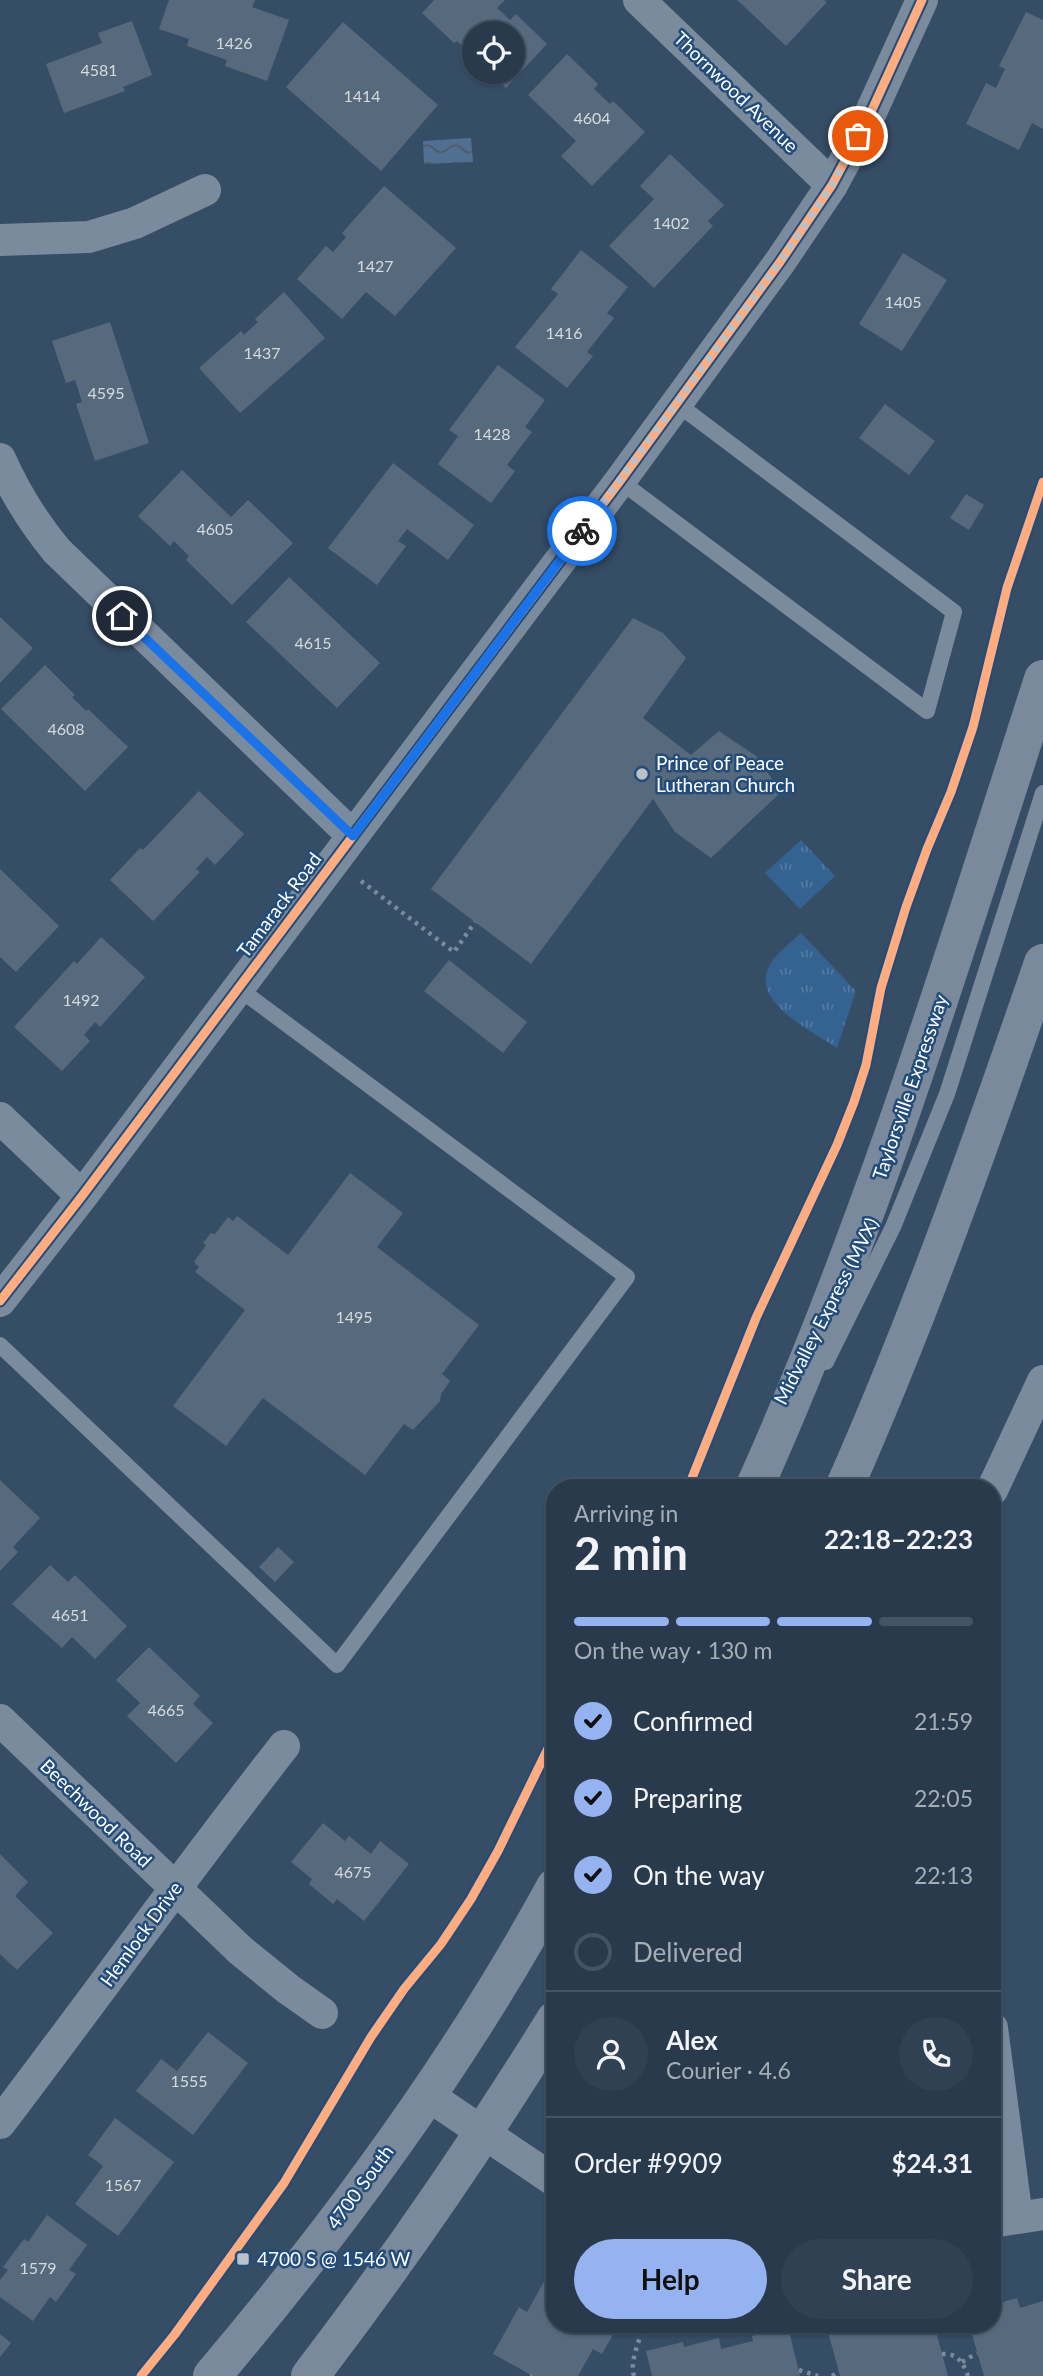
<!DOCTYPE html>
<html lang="en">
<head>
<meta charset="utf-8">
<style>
	body { margin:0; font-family:Lato,sans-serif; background:#304153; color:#f1f3f6; height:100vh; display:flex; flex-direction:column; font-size:26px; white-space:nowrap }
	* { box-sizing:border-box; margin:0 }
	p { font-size:23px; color:#a5adb5 }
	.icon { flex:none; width:38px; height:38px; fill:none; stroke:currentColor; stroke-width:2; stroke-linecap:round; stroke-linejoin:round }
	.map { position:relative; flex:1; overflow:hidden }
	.drawer { position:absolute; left:546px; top:1479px; width:455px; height:854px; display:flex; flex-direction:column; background:#283a4c; border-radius:28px; box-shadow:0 2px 5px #0004,0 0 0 2px #445464 }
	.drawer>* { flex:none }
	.controls { position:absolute; left:462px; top:21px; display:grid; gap:14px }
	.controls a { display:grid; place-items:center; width:63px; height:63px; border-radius:50%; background:#283a4c; box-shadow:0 2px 5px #0004,0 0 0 2px #445464; font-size:35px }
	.pin { position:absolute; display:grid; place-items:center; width:60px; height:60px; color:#fff; margin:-30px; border:4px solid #fff; border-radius:50%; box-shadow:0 2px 7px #0007 }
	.courier { position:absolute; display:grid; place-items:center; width:70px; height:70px; margin:-35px; border:5px solid #1a73e8; border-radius:50%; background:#fff; color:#222; box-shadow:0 2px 9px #0007 }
	.head em { font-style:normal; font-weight:700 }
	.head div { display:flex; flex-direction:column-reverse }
	.head { display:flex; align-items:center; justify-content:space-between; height:119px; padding:0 28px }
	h1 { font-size:46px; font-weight:700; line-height:52px }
	.bar { display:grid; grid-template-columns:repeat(4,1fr); gap:10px 7px; align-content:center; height:84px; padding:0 28px }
	.bar i { height:9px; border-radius:5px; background:#445464 }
	.bar .selected { background:#95b2f1 }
	.bar p { grid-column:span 4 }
	.line { display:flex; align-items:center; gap:18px; padding:0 28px; border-top:2px solid #445464 }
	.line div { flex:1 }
	.round { display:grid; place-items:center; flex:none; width:74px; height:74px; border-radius:37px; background:#304153 }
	ol { padding:0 28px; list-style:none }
	li { display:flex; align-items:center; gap:21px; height:77px }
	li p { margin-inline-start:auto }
	li .icon { padding:7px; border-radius:50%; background:#95b2f1; color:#111; stroke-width:4 }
	li:last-child { color:#a5adb5 }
	li i { width:38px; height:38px; border:4px solid #445464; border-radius:50% }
	.primary-button { display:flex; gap:14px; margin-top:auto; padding:14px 28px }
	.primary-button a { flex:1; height:80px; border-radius:42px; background:#95b2f1; color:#111; font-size:28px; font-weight:700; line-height:80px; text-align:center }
	.primary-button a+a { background:#304153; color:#f1f3f6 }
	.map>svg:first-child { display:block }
	.grass { fill:url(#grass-tufts) }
	.water { fill:url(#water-waves) }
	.building { fill:#576a7d }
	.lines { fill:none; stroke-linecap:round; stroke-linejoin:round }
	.path { stroke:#7a8b9d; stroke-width:4.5; stroke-dasharray:3.5 5; stroke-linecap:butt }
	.service { stroke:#7a8b9d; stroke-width:16 }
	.minor { stroke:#7a8b9d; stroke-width:32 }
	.primary { stroke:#7a899c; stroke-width:38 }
	.cycleway-casing { stroke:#224c7a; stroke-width:13 }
	.cycleway { stroke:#ffac80; stroke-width:9 }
	.done { stroke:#b9c1c9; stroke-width:7; stroke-dasharray:0 12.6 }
	.route { stroke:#1a73e8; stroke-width:9 }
	.poi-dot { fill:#b9c1c9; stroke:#224c7a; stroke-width:2.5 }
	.labels { text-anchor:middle; stroke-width:5; stroke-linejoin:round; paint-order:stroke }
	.number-label { font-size:16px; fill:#d5dade }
	.street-label { font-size:19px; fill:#fff; stroke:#224c7a }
	.poi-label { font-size:19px; fill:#fff; stroke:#224c7a; text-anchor:start }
</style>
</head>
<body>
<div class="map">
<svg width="1043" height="2376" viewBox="0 0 1043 2376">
	<defs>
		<pattern id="grass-tufts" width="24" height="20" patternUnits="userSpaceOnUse" patternTransform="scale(1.75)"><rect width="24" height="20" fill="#356391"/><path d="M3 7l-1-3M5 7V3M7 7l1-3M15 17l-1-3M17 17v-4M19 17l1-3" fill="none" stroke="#537aa2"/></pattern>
		<pattern id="water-waves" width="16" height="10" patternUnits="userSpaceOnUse" patternTransform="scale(1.75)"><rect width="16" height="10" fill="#517091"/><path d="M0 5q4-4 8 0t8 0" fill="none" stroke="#4e5a68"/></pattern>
	</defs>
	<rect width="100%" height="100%" fill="#364d66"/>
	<path class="grass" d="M801,840L835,876L800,909L765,873Z
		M801,933L856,991L837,1048C814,1032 753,1004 768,969C773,955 791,943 801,933Z"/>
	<path class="water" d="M471,138L473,162L424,164L423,141Z"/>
	<path class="building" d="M169,0H255L252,7L289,20L267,81L225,66L227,60L187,46L189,39L159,29Z
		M434,0H505L497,8L510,20L516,14L547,44L506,88L489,72H513V33H474V57L457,41L454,43L422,13Z
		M737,0H824L827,2L786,46Z
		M1026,12L1043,20V129L1032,123L1019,150L966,124L986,83L996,88L1005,69L999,66Z
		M132,21L152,75L123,87L125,91L64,113L46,64L102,43L98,33Z
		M343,22L438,105L381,171L286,87Z
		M567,54L598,84L594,89L610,104L613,101L645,132L592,186L561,156L576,141L528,95Z
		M670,154L724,205L708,221L713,226L654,288L609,246L654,199L640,186Z
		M384,186L456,248L395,316L366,292L342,319L297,279L326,246L333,252L346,237L342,233Z
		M581,250L628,287L607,313L614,318L587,352L593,356L567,388L515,347L558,294L551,289Z
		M903,253L947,280L902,351L859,324Z
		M284,292L325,338L240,413L199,368L241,331L244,335L258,322L255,319Z
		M110,322L149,443L95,461L76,404L82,402L75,380L66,383L52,341Z
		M498,365L545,400L525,427L532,432L507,465L515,471L491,503L438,464L458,436L449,430Z
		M885,404L935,441L909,475L859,438Z
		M393,463L474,525L448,560L407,529L398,541L406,546L377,585L328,548Z
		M182,470L231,517L248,500L293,543L232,605L186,560L189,556L174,541L170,546L138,516Z
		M966,494L984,505L969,530L950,518Z
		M289,577L380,663L337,708L246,622Z
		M0,617L33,648L0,683Z
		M633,618L663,633L686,658L643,718L691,755L719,731L756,756L781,792L711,858L675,832L653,799L531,964L431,889Z
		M45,665L75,695L72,697L86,711L88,709L128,747L85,791L1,709Z
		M199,791L244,834L215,865L207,857L196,869L200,872L153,921L110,880L140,848L143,850Z
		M0,869L59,926L16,972L0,957Z
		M101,937L145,977L100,1027L95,1022L84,1035L90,1041L62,1071L14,1027L74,961L77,964Z
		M449,960L527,1022L503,1053L424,991Z
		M350,1173L403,1213L377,1247L479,1325L442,1374L450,1381L441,1394L440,1401L413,1430L404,1424L365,1475L263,1398L226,1446L173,1406L245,1310L195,1272L199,1267L194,1262L206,1245L203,1243L211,1233L215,1234L228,1217L233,1221L237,1216L288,1255Z
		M0,1480L40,1518L13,1547L18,1552L0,1571Z
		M278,1547L294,1562L275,1582L259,1567Z
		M50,1565L68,1582L75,1575L127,1626L95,1659L72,1637L62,1648L12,1604Z
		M149,1647L200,1696L193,1704L213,1723L176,1763L127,1716L140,1703L116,1680Z
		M323,1823L345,1841L349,1836L371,1854L380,1841L409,1864L364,1921L337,1899L333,1904L309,1884L312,1879L291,1862Z
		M0,1854L28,1882L15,1896L53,1933L17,1970L0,1954Z
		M208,2032L248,2063L193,2135L136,2091L161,2059L177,2071Z
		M115,2118L174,2162L118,2236L75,2204L103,2166L88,2155Z
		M47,2215L87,2245L69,2270L76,2274L56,2302L50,2297L33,2321L0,2297V2280L8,2270L3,2267L24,2239L28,2242Z
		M555,2262V2324H619L602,2354L593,2349L578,2376H533L493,2354L519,2307L527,2312Z
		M1017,2298L1020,2308L1043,2301V2376H984L969,2324H992V2305Z
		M856,2324H878L879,2328L892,2324H934L948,2376H840L828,2332Z
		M788,2327L800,2376H652L646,2351L683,2342L684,2347L719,2338L721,2349L753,2341L752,2336Z
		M0,2334L11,2343L0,2357Z"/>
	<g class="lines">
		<path class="path" d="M361,881L454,952L475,922
			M942,2354C958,2353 963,2363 968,2376
			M962,2362L977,2353
			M799,2370L818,2376
			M531,2376L532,2375
			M634,2376C629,2360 641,2340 643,2324
			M832,2376L839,2371"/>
		<path class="service" d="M620,481L927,711L954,612L676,403
			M0,1345L337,1665L627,1277L238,988
			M826,1362L893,1227L947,1094L1043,793"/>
		<path class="minor" d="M639,0L832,185
			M0,240L89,237L135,223L205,190
			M0,459C15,493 33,522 57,551L353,836
			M0,1118L82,1196
			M0,1301L82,1196L620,481L780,262L832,185L871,112L922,0
			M992,1490L1043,1381
			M0,1720L240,1950L288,1989L322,2013
			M992,2028L1017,2218
			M426,2094L555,2181
			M0,2123C95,1998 187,1870 284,1746
			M992,2222L1043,2214"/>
		<path class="primary" d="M754,1488C872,1225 955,952 1043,679
			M844,1488C920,1316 982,1140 1043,963
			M212,2376C340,2225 460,2062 555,1887
			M310,2376C398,2261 479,2143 555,2020"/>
		<defs>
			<path id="cycleway" d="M0,1301L82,1196L620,481L780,262L832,185L871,112L922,0
				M688,1488L756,1318L837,1145L854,1102L866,1065L881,988L906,907L927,849L951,792L973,727L1007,588L1043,482
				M141,2376L175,2334L284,2183L371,2037L404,1989L441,1944L471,1899L498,1851L555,1734"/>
		</defs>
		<use href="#cycleway" class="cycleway-casing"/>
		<use href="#cycleway" class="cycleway"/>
	</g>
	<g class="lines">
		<path class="done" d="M582,531L780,262L832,185L858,136"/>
		<path class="route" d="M122,616L353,836L582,531"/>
	</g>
	<g class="poi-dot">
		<circle cx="642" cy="774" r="7"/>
		<rect x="236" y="2252" width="14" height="14" rx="3.5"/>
	</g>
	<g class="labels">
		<g class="number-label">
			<text x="234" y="49">1426</text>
			<text x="99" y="76">4581</text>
			<text x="362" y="102">1414</text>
			<text x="592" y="124">4604</text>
			<text x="671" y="229">1402</text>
			<text x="375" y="272">1427</text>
			<text x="903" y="308">1405</text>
			<text x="564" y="339">1416</text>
			<text x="262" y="359">1437</text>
			<text x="106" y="399">4595</text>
			<text x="492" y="440">1428</text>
			<text x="215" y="535">4605</text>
			<text x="313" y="649">4615</text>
			<text x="66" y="735">4608</text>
			<text x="81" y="1006">1492</text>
			<text x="354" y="1323">1495</text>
			<text x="70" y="1621">4651</text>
			<text x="166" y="1716">4665</text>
			<text x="353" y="1878">4675</text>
			<text x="189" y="2087">1555</text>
			<text x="123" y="2191">1567</text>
			<text x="38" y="2274">1579</text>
		</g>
		<g class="street-label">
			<text transform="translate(736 92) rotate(44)" y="7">Thornwood Avenue</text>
			<text transform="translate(279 905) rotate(-53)" y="7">Tamarack Road</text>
			<text transform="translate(910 1087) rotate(-71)" y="7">Taylorsville Expressway</text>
			<text transform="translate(826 1311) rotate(-63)" y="7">Midvalley Express (MVX)</text>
			<text transform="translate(96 1813) rotate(44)" y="7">Beechwood Road</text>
			<text transform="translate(141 1934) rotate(-54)" y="7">Hemlock Drive</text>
			<text transform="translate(360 2187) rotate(-54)" y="7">4700 South</text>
		</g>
		<g class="poi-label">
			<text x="656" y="770">Prince of Peace<tspan x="656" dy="22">Lutheran Church</tspan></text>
			<text x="257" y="2266">4700 S @ 1546 W</text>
		</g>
	</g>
</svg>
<div class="controls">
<a><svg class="icon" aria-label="locate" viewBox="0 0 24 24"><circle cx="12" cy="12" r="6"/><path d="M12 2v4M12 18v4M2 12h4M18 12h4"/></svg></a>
</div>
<div class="pin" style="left:858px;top:136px;background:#ea580c"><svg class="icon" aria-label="bag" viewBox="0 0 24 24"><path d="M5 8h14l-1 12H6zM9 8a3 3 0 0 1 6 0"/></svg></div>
<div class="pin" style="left:122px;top:616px;background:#1f2937"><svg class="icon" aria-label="home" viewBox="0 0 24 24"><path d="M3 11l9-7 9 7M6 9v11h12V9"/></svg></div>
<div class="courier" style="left:582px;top:531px"><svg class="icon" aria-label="bike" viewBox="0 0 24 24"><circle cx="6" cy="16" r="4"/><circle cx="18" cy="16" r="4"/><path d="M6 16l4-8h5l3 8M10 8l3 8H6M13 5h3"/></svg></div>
<section class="drawer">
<div class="head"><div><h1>2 min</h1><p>Arriving in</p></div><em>22:18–22:23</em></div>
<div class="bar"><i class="selected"></i><i class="selected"></i><i class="selected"></i><i></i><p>On the way · 130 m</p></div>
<ol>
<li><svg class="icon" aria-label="check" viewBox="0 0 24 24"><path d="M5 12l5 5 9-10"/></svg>Confirmed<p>21:59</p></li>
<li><svg class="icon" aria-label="check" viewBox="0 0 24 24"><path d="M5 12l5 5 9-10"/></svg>Preparing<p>22:05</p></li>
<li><svg class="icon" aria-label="check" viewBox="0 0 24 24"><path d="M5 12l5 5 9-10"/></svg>On the way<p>22:13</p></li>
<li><i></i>Delivered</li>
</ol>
<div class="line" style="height:126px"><a class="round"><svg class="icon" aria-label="person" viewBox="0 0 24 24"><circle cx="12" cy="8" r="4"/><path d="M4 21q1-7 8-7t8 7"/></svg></a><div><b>Alex</b><p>Courier · 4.6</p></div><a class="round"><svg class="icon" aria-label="phone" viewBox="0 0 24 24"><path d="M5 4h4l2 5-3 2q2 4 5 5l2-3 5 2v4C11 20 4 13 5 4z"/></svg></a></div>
<div class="line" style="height:91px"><div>Order #9909</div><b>$24.31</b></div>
<div class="primary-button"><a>Help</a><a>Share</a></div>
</section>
</div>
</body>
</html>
